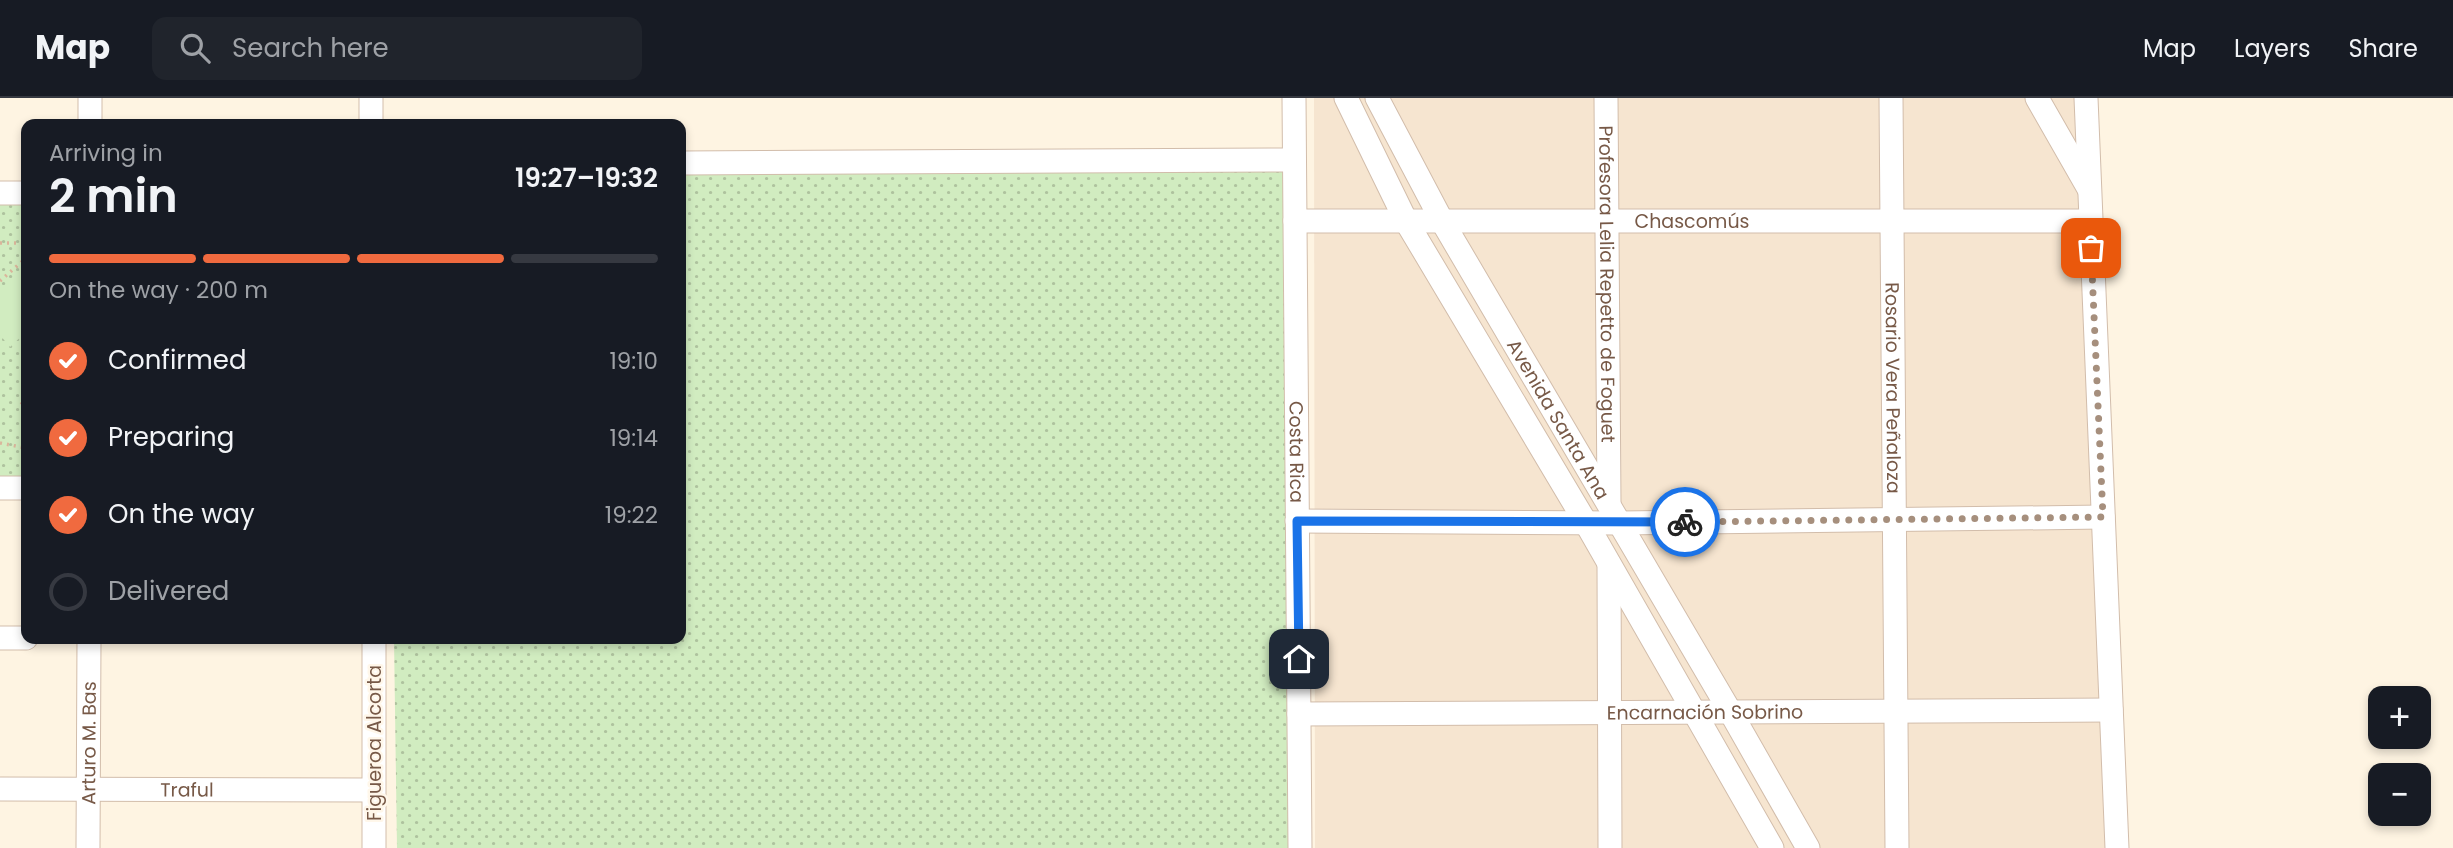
<!DOCTYPE html>
<html lang="en">
<head>
<meta charset="utf-8">
<style>
	body { margin:0; font-family:Poppins,sans-serif; background:#20242c; color:#f1f3f6; height:100vh; display:flex; flex-direction:column; font-size:26px; white-space:nowrap }
	* { box-sizing:border-box; margin:0 }
	p { font-size:23px; color:#9ea1a6 }
	.icon { flex:none; width:38px; height:38px; fill:none; stroke:currentColor; stroke-width:2; stroke-linecap:round; stroke-linejoin:round }
	.map { position:relative; flex:1; overflow:hidden }
	.sheet { position:absolute; left:21px; top:21px; width:665px; height:525px; display:flex; flex-direction:column; background:#171b24; border-radius:14px; box-shadow:0 4px 10px #0003 }
	.sheet>* { flex:none }
	.fabs { position:absolute; left:2368px; top:588px; display:grid; gap:14px }
	.fabs a { display:grid; place-items:center; width:63px; height:63px; border-radius:14px; background:#171b24; box-shadow:0 4px 10px #0003; font-size:35px }
	.pin { position:absolute; display:grid; place-items:center; width:60px; height:60px; color:#fff; margin:-30px; border-radius:14px; box-shadow:0 4px 10px #0006 }
	.courier { position:absolute; display:grid; place-items:center; width:70px; height:70px; margin:-35px; border:5px solid #1a73e8; border-radius:50%; background:#fff; color:#222; box-shadow:0 2px 9px #0007 }
	.headline em { font-style:normal; font-weight:600 }
	.headline div { display:flex; flex-direction:column-reverse }
	.headline { display:flex; align-items:center; justify-content:space-between; height:119px; padding:0 28px }
	h1 { font-size:46px; font-weight:600; line-height:52px }
	.bar { display:grid; grid-template-columns:repeat(4,1fr); gap:10px 7px; align-content:center; height:84px; padding:0 28px }
	.bar i { height:9px; border-radius:5px; background:#363941 }
	.bar .current { background:#f06a3f }
	.bar p { grid-column:span 4 }
	ol { padding:0 28px; list-style:none }
	li { display:flex; align-items:center; gap:21px; height:77px }
	li p { margin-inline-start:auto }
	li .icon { padding:7px; border-radius:50%; background:#f06a3f; color:#fff; stroke-width:4 }
	li:last-child { color:#9ea1a6 }
	li i { width:38px; height:38px; border:4px solid #363941; border-radius:50% }
	header { display:flex; align-items:center; gap:42px; box-sizing:border-box; height:98px; padding:0 35px; background:#171b24; border-bottom:2px solid #363941 }
	header strong { font-size:33px }
	nav { display:flex; gap:38px; margin-inline-start:auto; font-size:24px }
	.search { width:490px; height:63px; background:#20242c; display:flex; align-items:center; gap:18px; box-sizing:border-box; padding:0 24px; border-radius:14px; color:#9ea1a6; font-size:26px }
	.map>svg:first-child { display:block }
	.residential { fill:#f6e5d0 }
	.grass { fill:url(#grass-dots) }
	.pitch { fill:#d1ecc0 }
	.lines { fill:none; stroke-linecap:round; stroke-linejoin:round }
	.minor-casing { stroke:#d2bdab; stroke-width:25 }
	.path { stroke:#dab59b; stroke-width:3.5; stroke-dasharray:2 5; stroke-linecap:butt }
	.minor { stroke:#fff; stroke-width:23 }
	.done { stroke:#a68f7d; stroke-width:7; stroke-dasharray:0 12.6 }
	.route { stroke:#1a73e8; stroke-width:9 }
	.labels { text-anchor:middle; stroke-width:5; stroke-linejoin:round; paint-order:stroke }
	.street-label { font-size:19px; fill:#775947; stroke:#fff7ea }
</style>
</head>
<body>
<header>
<strong>Map</strong>
<div class="search"><svg class="icon" aria-label="search" viewBox="0 0 24 24"><circle cx="10" cy="10" r="6"/><path d="M15 15l6 6"/></svg>Search here</div>
<nav><a>Map</a><a>Layers</a><a>Share</a></nav>
</header>
<div class="map">
<svg width="2453" height="750" viewBox="0 0 2453 750">
	<defs>
		<pattern id="grass-dots" width="8" height="8" patternUnits="userSpaceOnUse" patternTransform="scale(1.75)"><rect width="8" height="8" fill="#d1ecc0"/><path d="M2 2h.1M6 6h.1" fill="none" stroke="#aec29e" stroke-width="1.8" stroke-linecap="round"/></pattern>
	</defs>
	<rect width="100%" height="100%" fill="#fef4e2"/>
	<path class="residential" d="M1314,0H2082L2112,750H1315Z"/>
	<path class="grass" d="M681,67H1288L1294,750H397L394,541H681Z
		M0,105H26V381H0Z"/>
	<path class="pitch" d="M26,174V234L10,249L0,237V197Z"/>
	<g class="lines">
		<defs>
			<g id="minor">
				<path d="M90,0V26"/>
				<path d="M371,0V26"/>
				<path id="s1" d="M1294,0L1300,750"/>
				<path d="M1346,0L1406,123L1586,425L1772,750"/>
				<path id="s2" d="M1377,0L1442,123L1731,615L1808,750"/>
				<path id="s3" d="M1606,0L1609,404"/>
				<path id="s4" d="M1891,0L1897,750"/>
				<path d="M2037,0L2089,91"/>
				<path d="M2086,0L2117,750"/>
				<path d="M681,65L1294,62"/>
				<path d="M0,95H26"/>
				<path id="s5" d="M1295,123H2090"/>
				<path d="M0,390H26"/>
				<path d="M1297,423L1620,425L2103,419"/>
				<path d="M1609,466L1610,750"/>
				<path d="M0,540H26"/>
				<path d="M374,541V750"/>
				<path id="s6" d="M1299,616L2111,612"/>
				<path id="s7" d="M0,691L373,692"/>
				<path id="s8" d="M88,750L89,541"/>
			</g>
		</defs>
		<use href="#minor" class="minor-casing"/>
		<path class="path" d="M0,145H26
			M0,183L26,160
			M21,304L26,309
			M0,345L26,350"/>
		<use href="#minor" class="minor"/>
	</g>
	<g class="lines">
		<path class="done" d="M1685,424L2103,419L2091,150"/>
		<path class="route" d="M1299,561L1297,423L1685,424"/>
	</g>
	<g class="labels">
		<g class="street-label">
			<text dy="7" stroke="none"><textPath href="#s5" startOffset="397">Chascomús</textPath></text>
			<text dy="7" stroke="none"><textPath href="#s3" startOffset="186">Profesora Lelia Repetto de Foguet</textPath></text>
			<text dy="7" stroke="none"><textPath href="#s4" startOffset="290">Rosario Vera Peñaloza</textPath></text>
			<text dy="7" stroke="none"><textPath href="#s2" startOffset="369">Avenida Santa Ana</textPath></text>
			<text dy="7" stroke="none"><textPath href="#s1" startOffset="354">Costa Rica</textPath></text>
			<text dy="7" stroke="none"><textPath href="#s6" startOffset="406">Encarnación Sobrino</textPath></text>
			<text dy="7" stroke="none"><textPath href="#s8" startOffset="105">Arturo M. Bas</textPath></text>
			<text transform="translate(374 645) rotate(-90)" y="7">Figueroa Alcorta</text>
			<text dy="7" stroke="none"><textPath href="#s7" startOffset="187">Traful</textPath></text>
		</g>
	</g>
</svg>
<div class="fabs">
<a>+</a>
<a>−</a>
</div>
<div class="pin" style="left:2091px;top:150px;background:#ea580c"><svg class="icon" aria-label="bag" viewBox="0 0 24 24"><path d="M5 8h14l-1 12H6zM9 8a3 3 0 0 1 6 0"/></svg></div>
<div class="pin" style="left:1299px;top:561px;background:#1f2937"><svg class="icon" aria-label="home" viewBox="0 0 24 24"><path d="M3 11l9-7 9 7M6 9v11h12V9"/></svg></div>
<div class="courier" style="left:1685px;top:424px"><svg class="icon" aria-label="bike" viewBox="0 0 24 24"><circle cx="6" cy="16" r="4"/><circle cx="18" cy="16" r="4"/><path d="M6 16l4-8h5l3 8M10 8l3 8H6M13 5h3"/></svg></div>
<section class="sheet">
<div class="headline"><div><h1>2 min</h1><p>Arriving in</p></div><em>19:27–19:32</em></div>
<div class="bar"><i class="current"></i><i class="current"></i><i class="current"></i><i></i><p>On the way · 200 m</p></div>
<ol>
<li><svg class="icon" aria-label="check" viewBox="0 0 24 24"><path d="M5 12l5 5 9-10"/></svg>Confirmed<p>19:10</p></li>
<li><svg class="icon" aria-label="check" viewBox="0 0 24 24"><path d="M5 12l5 5 9-10"/></svg>Preparing<p>19:14</p></li>
<li><svg class="icon" aria-label="check" viewBox="0 0 24 24"><path d="M5 12l5 5 9-10"/></svg>On the way<p>19:22</p></li>
<li><i></i>Delivered</li>
</ol>
</section>
</div>
</body>
</html>
